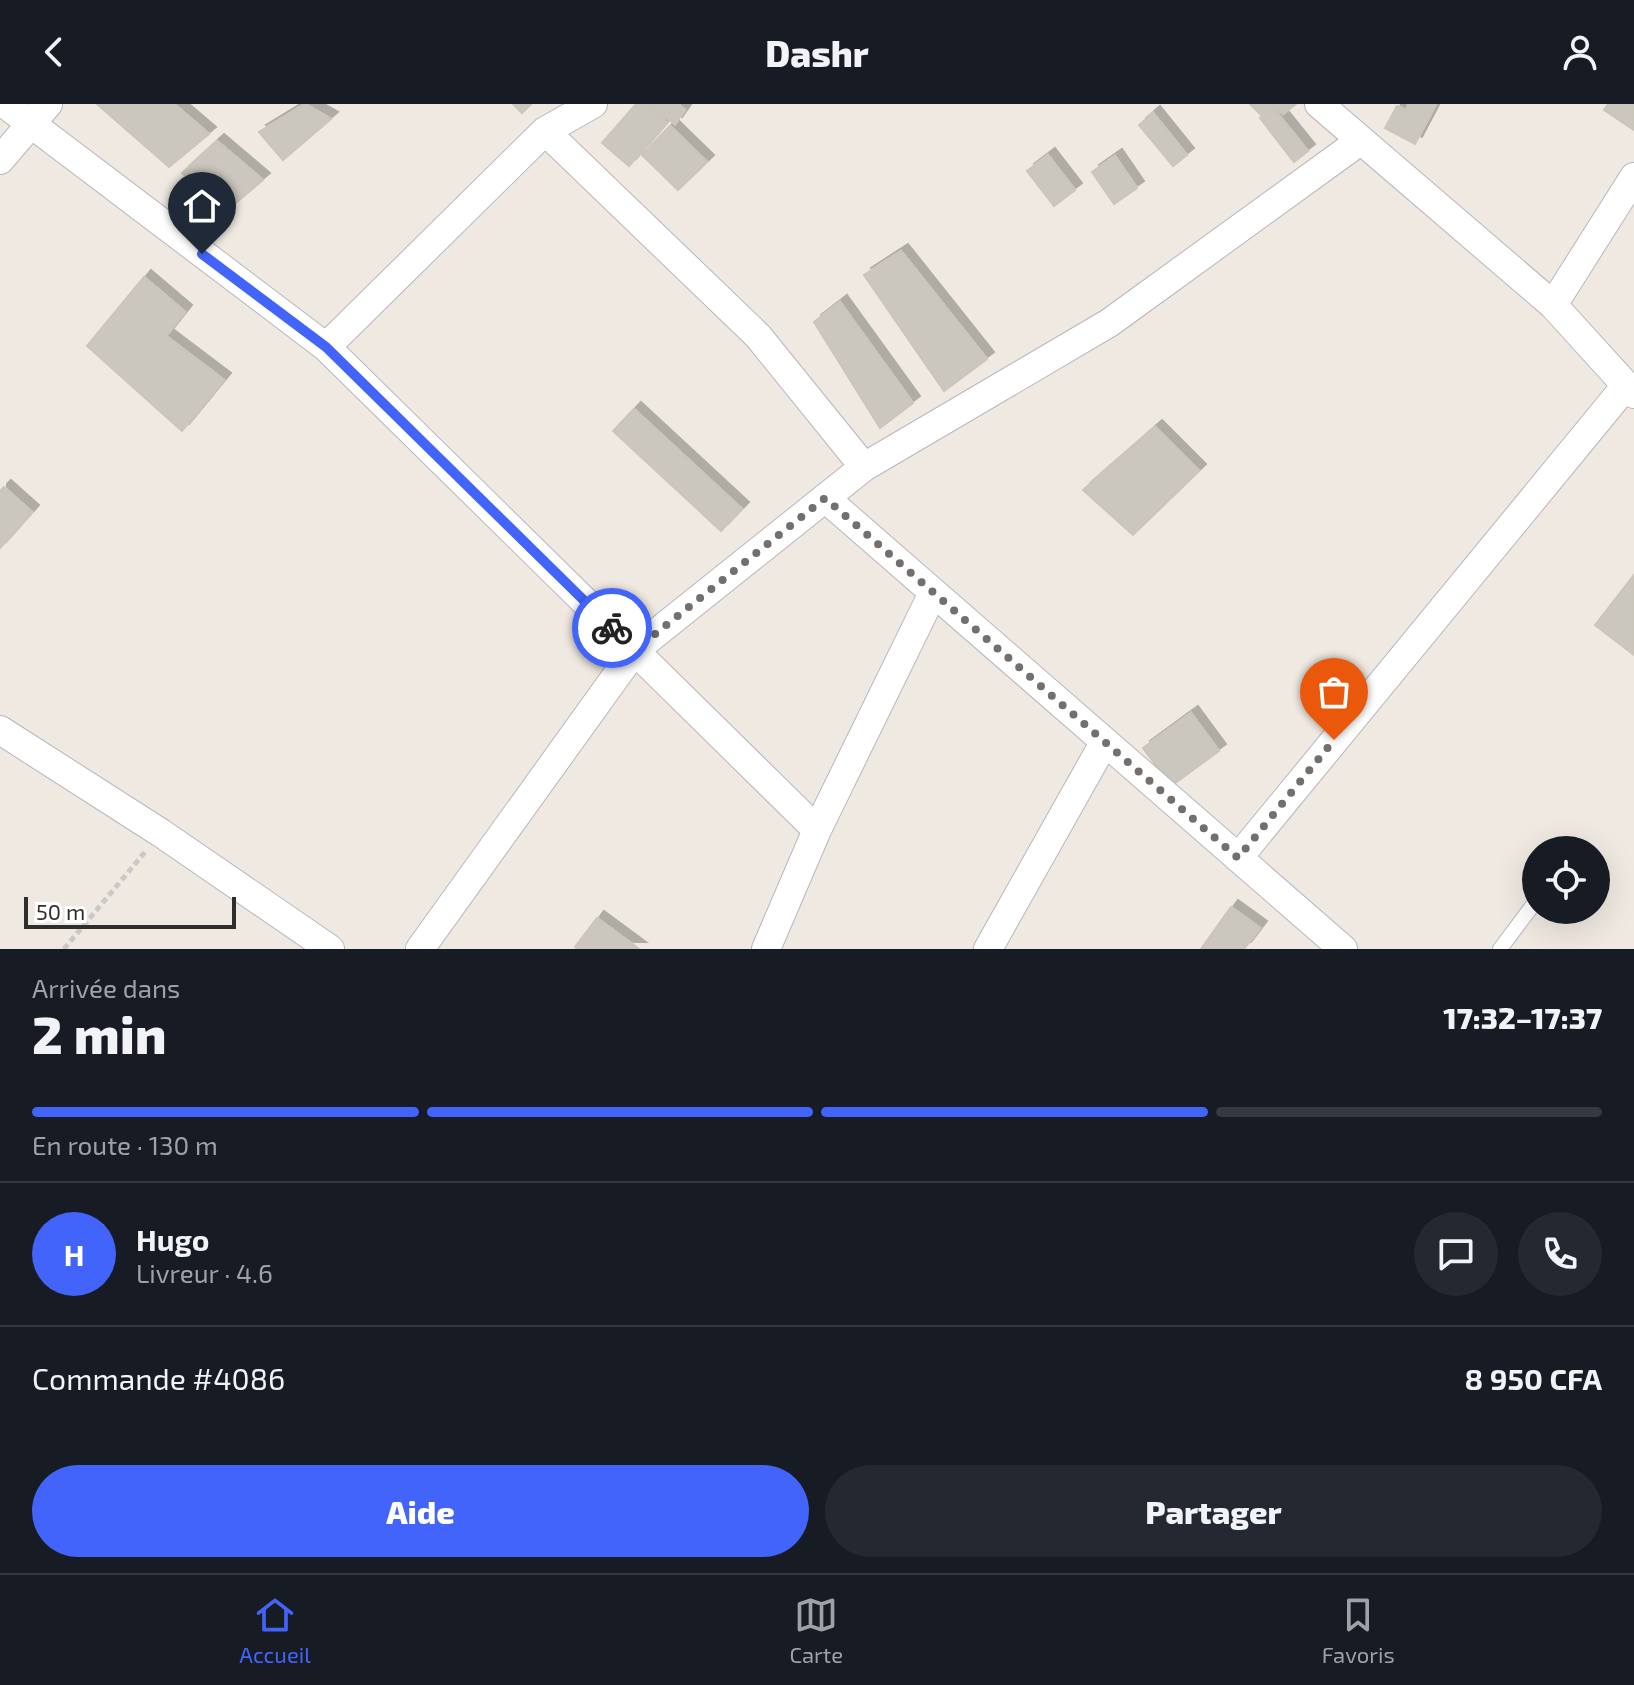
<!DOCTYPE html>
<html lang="fr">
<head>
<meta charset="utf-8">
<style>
	body { margin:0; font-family:"Exo 2",sans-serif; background:#242831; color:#f1f3f6; height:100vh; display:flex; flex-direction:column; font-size:30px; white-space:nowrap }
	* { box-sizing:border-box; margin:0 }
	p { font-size:26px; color:#9ea1a6 }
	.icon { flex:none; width:44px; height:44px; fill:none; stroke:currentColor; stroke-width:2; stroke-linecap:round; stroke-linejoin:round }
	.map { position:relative; height:845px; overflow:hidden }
	.details { display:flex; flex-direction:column; background:#171b24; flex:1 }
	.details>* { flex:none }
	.tools { position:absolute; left:1522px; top:732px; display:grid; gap:16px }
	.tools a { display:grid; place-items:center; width:88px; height:88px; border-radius:50%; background:#171b24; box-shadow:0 8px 32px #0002; font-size:40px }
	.scale { position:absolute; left:24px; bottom:20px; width:212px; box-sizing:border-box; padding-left:8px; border:4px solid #2e2e2e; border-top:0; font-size:22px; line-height:28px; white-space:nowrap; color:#2e2e2e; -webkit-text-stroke:6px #fff; paint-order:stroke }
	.pin { position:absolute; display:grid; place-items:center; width:68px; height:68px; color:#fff; margin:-82px -34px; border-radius:50% 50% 50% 0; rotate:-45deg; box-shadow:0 0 8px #0007 }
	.pin .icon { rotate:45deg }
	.courier { position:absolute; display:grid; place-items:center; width:80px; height:80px; margin:-40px; border:6px solid #4264fb; border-radius:50%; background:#fff; color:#222; box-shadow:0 2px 10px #0007 }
	.summary em { font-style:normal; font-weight:800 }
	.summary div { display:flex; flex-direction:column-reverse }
	.summary { display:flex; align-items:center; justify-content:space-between; height:136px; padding:0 32px }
	h1 { font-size:52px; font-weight:800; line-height:60px }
	.bar { display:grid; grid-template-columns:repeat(4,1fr); gap:12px 8px; align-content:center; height:96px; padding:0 32px }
	.bar i { height:10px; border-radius:6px; background:#363941 }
	.bar .on { background:#4264fb }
	.bar p { grid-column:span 4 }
	.line { display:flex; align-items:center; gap:20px; padding:0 32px; border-top:2px solid #363941 }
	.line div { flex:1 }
	.round { display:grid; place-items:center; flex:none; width:84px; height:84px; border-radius:42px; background:#242831 }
	.cta { display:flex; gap:16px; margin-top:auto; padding:16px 32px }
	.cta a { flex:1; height:92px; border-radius:48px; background:#4264fb; color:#fff; font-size:32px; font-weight:800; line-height:92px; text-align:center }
	.cta a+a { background:#242831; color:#f1f3f6 }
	header { display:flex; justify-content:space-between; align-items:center; height:104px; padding:0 32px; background:#171b24; font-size:36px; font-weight:800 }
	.dock { display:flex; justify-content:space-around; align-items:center; height:112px; border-top:2px solid #363941; background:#171b24; font-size:22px; color:#9ea1a6 }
	.dock a { display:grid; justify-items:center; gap:4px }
	.dock .on { color:#4264fb }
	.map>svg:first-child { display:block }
	.building { fill:#cbc7bf; stroke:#cbc5ba; stroke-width:2; filter:url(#shadow) }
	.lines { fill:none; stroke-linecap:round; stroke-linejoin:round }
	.lane-casing { stroke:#b4b7c1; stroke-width:16 }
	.street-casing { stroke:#b4b7c1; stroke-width:30 }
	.path { stroke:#c9c9c9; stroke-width:5; stroke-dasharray:6 4; stroke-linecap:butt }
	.lane { stroke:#fff; stroke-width:14 }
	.street { stroke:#fff; stroke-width:28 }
	.done { stroke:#726f6d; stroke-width:8; stroke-dasharray:0 14.4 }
	.route { stroke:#4264fb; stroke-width:10 }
</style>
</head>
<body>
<header><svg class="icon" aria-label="back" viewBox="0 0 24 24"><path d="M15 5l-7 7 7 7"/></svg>Dashr<svg class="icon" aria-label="person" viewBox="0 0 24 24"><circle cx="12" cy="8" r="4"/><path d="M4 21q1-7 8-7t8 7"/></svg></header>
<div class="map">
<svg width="1634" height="845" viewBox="0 0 1634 845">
	<defs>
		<filter id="shadow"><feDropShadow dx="7" dy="-7" stdDeviation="0" flood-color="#0004"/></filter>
	</defs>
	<rect width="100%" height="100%" fill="#efe9e1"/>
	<path class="building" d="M174,0L209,30L169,63L98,1Z
		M305,0L331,15L283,56L259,28Z
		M513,0H531L522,9Z
		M636,0H646L667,18L629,62L602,39Z
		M649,0H678L685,6L675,20Z
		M1250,0H1296L1283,10L1275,2L1261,11Z
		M1409,0H1436L1415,40L1385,24L1397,2L1406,6Z
		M1608,0H1634V26L1604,6Z
		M1274,5L1308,47L1294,58L1260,14Z
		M1153,9L1187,51L1173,62L1139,21Z
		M670,22L707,58L678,86L642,51Z
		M217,37L263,76L225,108L182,69Z
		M1048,51L1075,86L1054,102L1027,67Z
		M1115,52L1137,84L1114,100L1092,68Z
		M901,147L987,255L944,287L864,171Z
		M144,173L185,208L166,232L224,276L182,327L87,242Z
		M840,198L913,299L880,324L814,218Z
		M634,305L742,405L721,427L613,327Z
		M1155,323L1199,367L1133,431L1083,386Z
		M4,383L32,408L0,444V387Z
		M1634,471V551L1595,521Z
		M1191,609L1219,647L1171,682L1143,644Z
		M1231,803L1260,824L1244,845H1201Z
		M597,814L639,845H578L575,843Z"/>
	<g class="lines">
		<defs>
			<path id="lane" d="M1574,746L1578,742
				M1500,845L1536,797"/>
			<path id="street" d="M5,0L326,243L817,726
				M1319,0L1553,201L1634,290
				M545,27L758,232L864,363
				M0,56L48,0
				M1553,201L1634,73
				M326,243L545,27L593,0
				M825,394L1343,845
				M0,626L161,729L330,845
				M1238,754L1625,283
				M420,845L635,546L864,363L1109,219L1360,37
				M766,845L817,726L932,491
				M988,845L1104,639"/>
		</defs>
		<use href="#lane" class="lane-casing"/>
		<use href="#street" class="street-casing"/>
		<path class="path" d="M64,845L145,748"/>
		<use href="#lane" class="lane"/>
		<use href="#street" class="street"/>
	</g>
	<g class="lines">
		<path class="done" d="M612,524L635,546L825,394L1238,754L1334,636"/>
		<path class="route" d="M202,150L326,243L612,524"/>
	</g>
</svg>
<div class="tools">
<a><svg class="icon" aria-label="locate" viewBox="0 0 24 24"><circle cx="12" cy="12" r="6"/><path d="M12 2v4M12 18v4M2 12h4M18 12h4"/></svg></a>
</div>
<div class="scale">50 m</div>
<div class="pin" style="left:1334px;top:636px;background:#ea580c"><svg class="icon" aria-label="bag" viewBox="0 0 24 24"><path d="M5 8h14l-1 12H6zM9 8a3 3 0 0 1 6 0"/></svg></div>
<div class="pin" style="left:202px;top:150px;background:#1f2937"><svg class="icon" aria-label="home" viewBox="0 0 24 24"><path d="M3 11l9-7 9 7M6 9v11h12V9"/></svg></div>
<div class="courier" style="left:612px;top:524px"><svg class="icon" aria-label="bike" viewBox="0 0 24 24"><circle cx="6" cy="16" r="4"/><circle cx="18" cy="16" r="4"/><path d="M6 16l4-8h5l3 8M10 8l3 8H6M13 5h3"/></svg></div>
</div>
<section class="details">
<div class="summary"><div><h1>2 min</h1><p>Arrivée dans</p></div><em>17:32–17:37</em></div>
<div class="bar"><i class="on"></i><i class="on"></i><i class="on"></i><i></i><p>En route · 130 m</p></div>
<div class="line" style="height:144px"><b class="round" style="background:#4264fb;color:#fff">H</b><div><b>Hugo</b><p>Livreur · 4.6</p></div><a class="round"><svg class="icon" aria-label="chat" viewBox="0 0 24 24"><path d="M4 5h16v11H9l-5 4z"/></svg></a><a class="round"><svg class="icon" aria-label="phone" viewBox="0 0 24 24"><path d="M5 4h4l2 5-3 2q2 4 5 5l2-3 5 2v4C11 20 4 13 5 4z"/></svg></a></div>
<div class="line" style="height:104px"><div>Commande #4086</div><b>8 950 CFA</b></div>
<div class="cta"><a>Aide</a><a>Partager</a></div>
</section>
<nav class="dock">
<a class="on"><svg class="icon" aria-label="home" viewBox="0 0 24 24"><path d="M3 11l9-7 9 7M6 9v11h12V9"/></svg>Accueil</a>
<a><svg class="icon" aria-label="map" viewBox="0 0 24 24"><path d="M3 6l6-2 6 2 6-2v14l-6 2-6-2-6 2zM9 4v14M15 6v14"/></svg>Carte</a>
<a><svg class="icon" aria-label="saved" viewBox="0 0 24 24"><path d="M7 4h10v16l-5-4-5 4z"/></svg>Favoris</a>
</nav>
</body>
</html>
